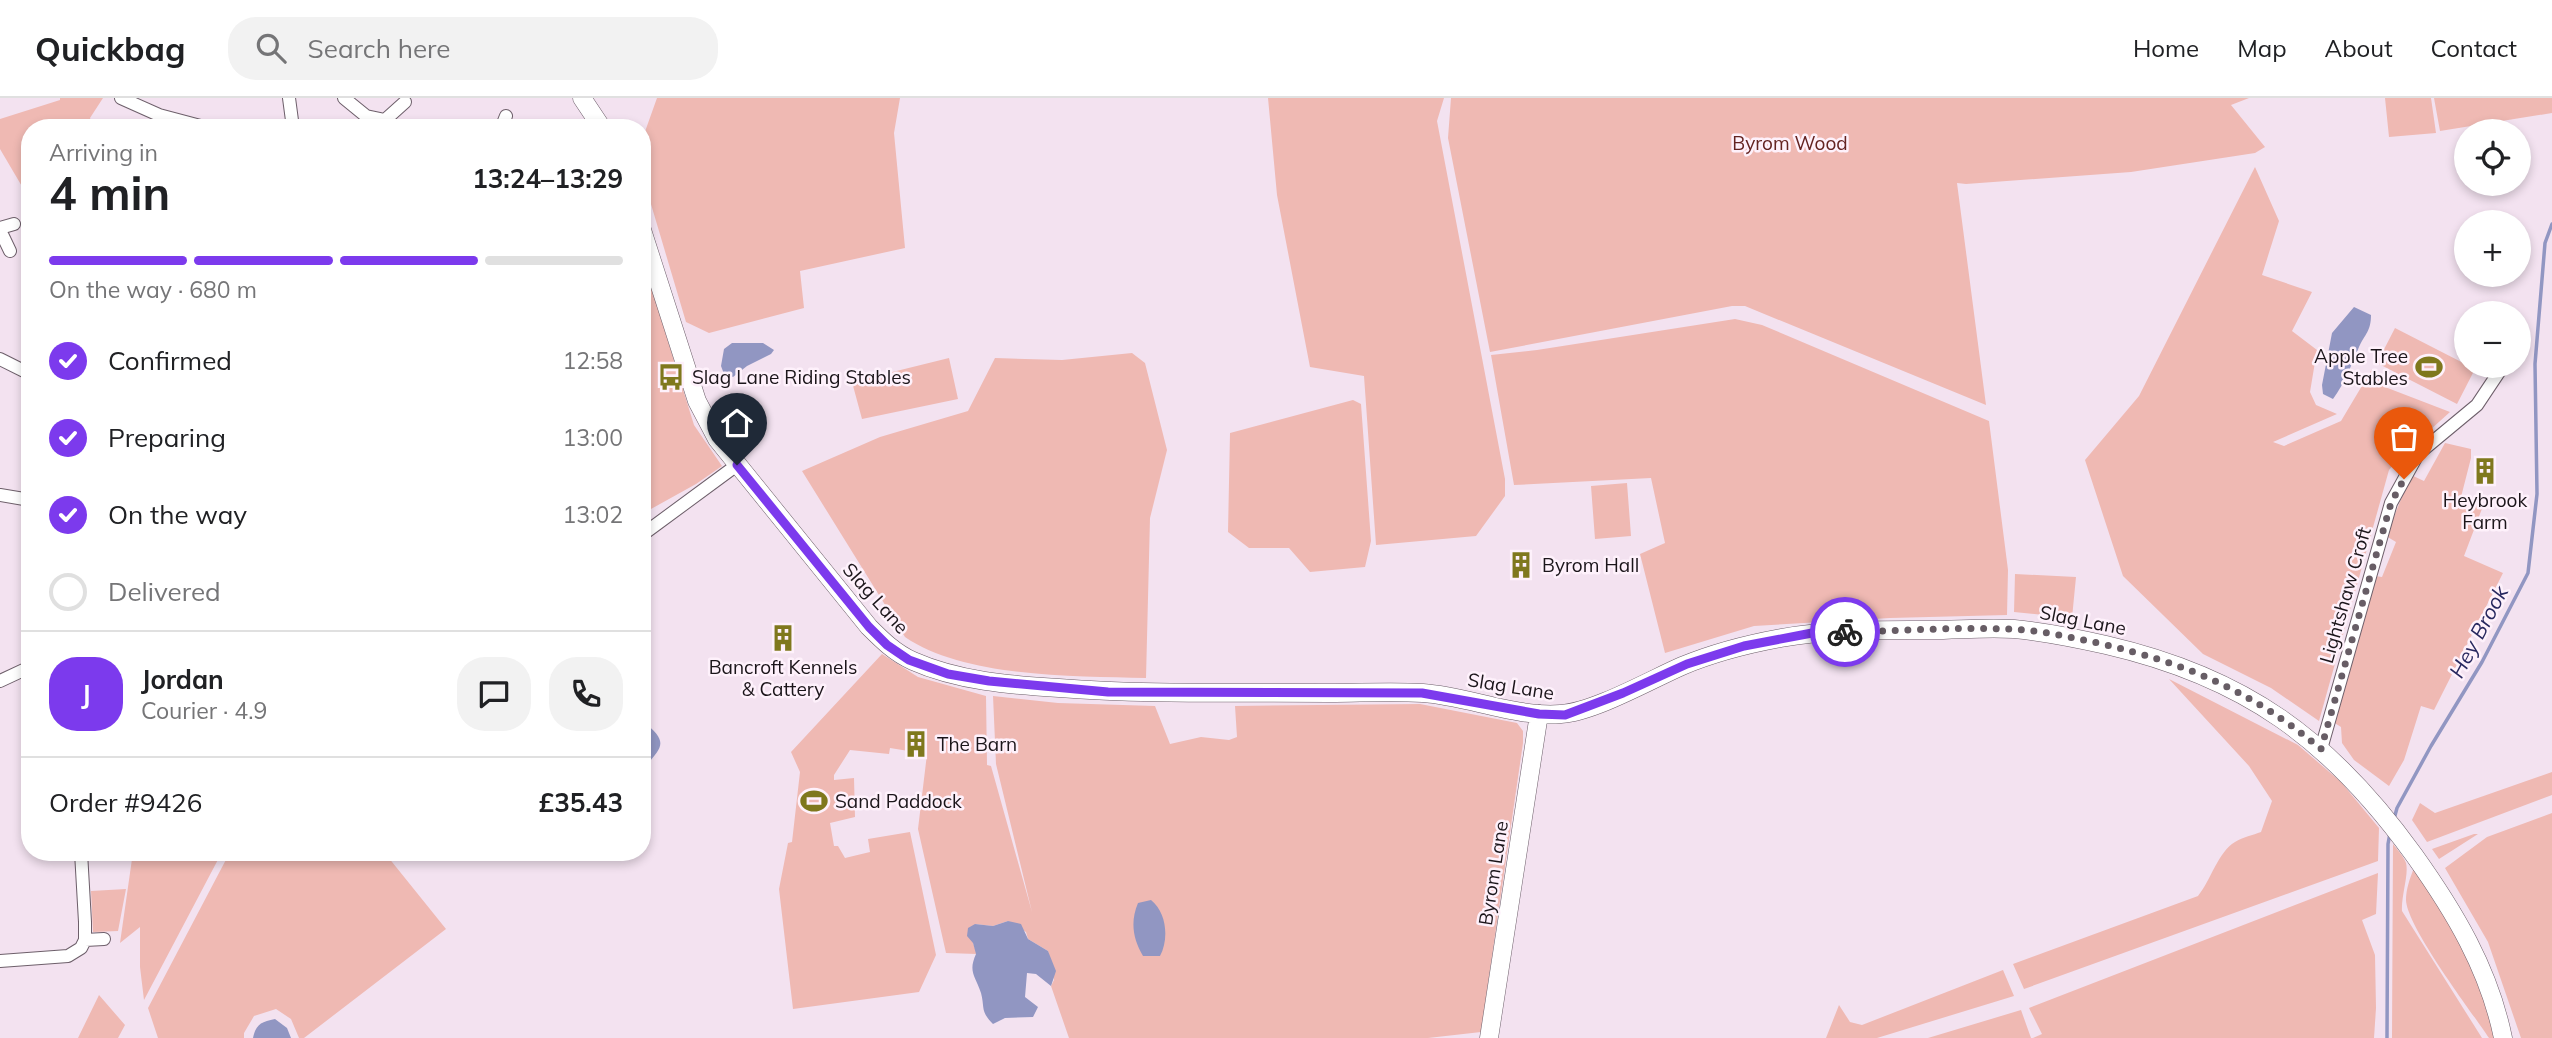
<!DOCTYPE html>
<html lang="en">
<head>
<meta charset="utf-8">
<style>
	body { margin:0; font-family:Mulish,sans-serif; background:#f2f2f2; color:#202124; height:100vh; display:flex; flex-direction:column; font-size:26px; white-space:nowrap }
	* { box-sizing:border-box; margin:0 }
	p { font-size:23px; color:#757577 }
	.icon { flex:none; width:38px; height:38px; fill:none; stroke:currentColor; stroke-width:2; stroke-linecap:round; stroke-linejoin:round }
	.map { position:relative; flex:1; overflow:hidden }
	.side { position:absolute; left:21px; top:21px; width:630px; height:742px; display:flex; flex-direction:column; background:#fff; border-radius:28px; box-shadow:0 4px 10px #0003 }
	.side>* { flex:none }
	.fabs { position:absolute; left:2454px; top:21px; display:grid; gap:14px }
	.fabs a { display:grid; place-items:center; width:77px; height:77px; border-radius:50%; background:#fff; box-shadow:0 4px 10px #0003; font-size:35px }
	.pin { position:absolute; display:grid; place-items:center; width:60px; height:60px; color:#fff; margin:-72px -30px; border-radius:50% 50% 50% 0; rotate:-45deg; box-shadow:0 0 7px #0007 }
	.pin .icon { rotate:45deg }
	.courier { position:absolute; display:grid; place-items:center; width:70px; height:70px; margin:-35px; border:5px solid #7c3aed; border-radius:50%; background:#fff; color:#222; box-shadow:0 2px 9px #0007 }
	.overview em { font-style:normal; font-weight:700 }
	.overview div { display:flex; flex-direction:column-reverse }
	.overview { display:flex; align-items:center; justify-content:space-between; height:119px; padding:0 28px }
	h1 { font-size:46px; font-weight:700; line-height:52px }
	.bar { display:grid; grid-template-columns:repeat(4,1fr); gap:10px 7px; align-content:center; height:84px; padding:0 28px }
	.bar i { height:9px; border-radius:5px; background:#e0e0e0 }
	.bar .on { background:#7c3aed }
	.bar p { grid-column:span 4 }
	.line { display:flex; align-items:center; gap:18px; padding:0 28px; border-top:2px solid #e0e0e0 }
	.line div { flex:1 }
	.round { display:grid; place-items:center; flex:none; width:74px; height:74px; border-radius:28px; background:#f2f2f2 }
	ol { padding:0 28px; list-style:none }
	li { display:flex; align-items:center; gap:21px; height:77px }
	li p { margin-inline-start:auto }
	li .icon { padding:7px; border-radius:50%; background:#7c3aed; color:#fff; stroke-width:4 }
	li:last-child { color:#757577 }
	li i { width:38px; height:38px; border:4px solid #e0e0e0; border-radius:50% }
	header { display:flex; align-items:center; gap:42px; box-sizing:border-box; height:98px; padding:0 35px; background:#fff; border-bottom:2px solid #e0e0e0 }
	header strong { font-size:33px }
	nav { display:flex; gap:38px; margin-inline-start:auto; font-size:24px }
	.search { width:490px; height:63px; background:#f2f2f2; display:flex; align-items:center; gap:18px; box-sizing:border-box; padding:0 24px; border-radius:28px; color:#757577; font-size:26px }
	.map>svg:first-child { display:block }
	.green { fill:#efb9b3 }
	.water { fill:#9196c2 }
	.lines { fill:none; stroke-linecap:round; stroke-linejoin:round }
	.stream { stroke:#9196c2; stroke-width:3.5 }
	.street-casing { stroke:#6d5f6a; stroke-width:14 }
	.secondary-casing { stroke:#6d5f6a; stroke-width:19 }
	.street { stroke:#fff; stroke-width:12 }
	.secondary { stroke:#fff; stroke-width:18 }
	.done { stroke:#675d65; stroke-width:7; stroke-dasharray:0 12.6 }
	.route { stroke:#7c3aed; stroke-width:9 }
	.labels { text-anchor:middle; stroke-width:5; stroke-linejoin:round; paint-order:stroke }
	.park-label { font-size:19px; fill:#642321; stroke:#fef1fb }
	.poi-label { font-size:19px; fill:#1b151a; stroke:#fef1fb; text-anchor:start }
	.street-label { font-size:19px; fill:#1b151a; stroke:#fef1fb }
	.water-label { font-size:21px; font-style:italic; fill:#28285f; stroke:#fef1fb }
</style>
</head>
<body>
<header>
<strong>Quickbag</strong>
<div class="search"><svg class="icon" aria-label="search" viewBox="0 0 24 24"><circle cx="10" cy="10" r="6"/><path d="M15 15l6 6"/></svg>Search here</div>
<nav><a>Home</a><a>Map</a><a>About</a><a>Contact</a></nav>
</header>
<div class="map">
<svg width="2552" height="940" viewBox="0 0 2552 940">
	<rect width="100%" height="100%" fill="#f3e2f0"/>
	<path class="green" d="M60,0H103L90,20L94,30H30V102L0,51V21L60,2Z
		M657,0H900L894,35L905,150L800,173L804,210L709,235L686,224L645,86L642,42Z
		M1268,0H1444L1437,23L1505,381V398L1476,438L1376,447L1364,278L1310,269L1277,97Z
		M1451,0H2249L2231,7L2265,49L2255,55L2131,74L1966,86L1957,85L1986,307L1745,208H1732L1490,254L1448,40Z
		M2385,0H2431L2436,35L2389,39Z
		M2434,0H2552V15L2440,33Z
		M2255,69L2279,123L2262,177L2312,194L2292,233L2317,252L2310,294L2316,307L2337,316L2273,344L2284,348L2341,323L2372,271L2385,289L2450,314L2399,360L2389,372L2319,623L2271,590L2203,556L2123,478L2085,362L2139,298Z
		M642,159L694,327L722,368L696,386L642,416Z
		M1735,221L1762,227L1989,323L2008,472L2007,517L1890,520L1754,528L1665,555L1640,456L1665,445L1651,380L1514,387L1491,257L1537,252Z
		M2395,230L2475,271L2457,306L2377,265Z
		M1132,255L1145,265L1167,352L1150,420L1146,580C1075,578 965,580 905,539L802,373L880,339L968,313L995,260L1062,262Z
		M949,260L958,301L862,321L852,284Z
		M1353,302L1361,306L1371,443L1365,469L1310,474L1289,450H1249L1228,434L1230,335Z
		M2445,345L2471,351V360L2461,399L2483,408L2464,458L2503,475L2434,612L2421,608L2404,662L2389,688L2354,662L2342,645L2341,629L2333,624L2375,478L2382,479L2396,444L2386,438L2411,377L2424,383Z
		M1627,385L1631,438L1595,441L1591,388Z
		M2015,476L2076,479L2072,520L2014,514Z
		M882,556L918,579L986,598L987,667L991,668L1032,814L996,666L993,598L1058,605L1155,608L1170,646L1201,639L1229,642L1237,639L1235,608L1420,606L1517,625L1523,633V645L1481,934L1428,940H1069L1051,888L1054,882L1048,853L1028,841L1026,834L1008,823L993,828L975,826L973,845L977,856L946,855L918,731L927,656L890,650L889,656L850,652L834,677V682L854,680L855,719L830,725L834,748H838L845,760L870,754L868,741L910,734L936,857L919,894L793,911L779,791L788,745L792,744L800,674L791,654Z
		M2169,581L2298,647L2341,684L2379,730L2378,763L2024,891L2013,866L2198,798C2211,782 2218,754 2235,744C2243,739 2253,737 2261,734L2272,703L2249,668Z
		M2552,674V697L2427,744L2412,722L2420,705L2435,715Z
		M2552,715V940H2521L2488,844L2445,770L2487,739Z
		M2474,736H2478L2439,761L2432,751Z
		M2393,746C2397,751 2404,759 2406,765C2409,777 2401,798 2402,813L2482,940H2392Z
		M133,754H222L144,902L140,869V829L120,845Z
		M230,754H384L446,831L304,940H299L291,921L276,911L254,918L244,935V940H158L148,910Z
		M2414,770L2439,806L2476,876L2496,940H2489C2471,913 2407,829 2406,802C2406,791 2410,780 2414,770Z
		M2378,775L2376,816L2362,822L2375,857L2376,910L2374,940H2033L2042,936L2029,910Z
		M126,791L118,833L93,834L91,793Z
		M2003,872L2014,898L1877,940H1826L1839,907L1850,924L1862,927Z
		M99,897L125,927L118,940H78Z
		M2021,912L2031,940H1928Z"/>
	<path class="water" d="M2354,209L2371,217C2371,233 2365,236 2359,249C2351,268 2345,284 2333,301L2323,296L2322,287L2332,235Z
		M732,245H763L774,252L771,256L747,268L733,279L724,276L721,268L724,251Z
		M642,623C673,646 659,650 642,673Z
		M1151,802C1167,815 1169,841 1160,858H1143C1133,841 1130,824 1138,805Z
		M1008,823L1021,826L1028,841L1048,853L1056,873L1051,888L1036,876L1027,875L1025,899L1038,909L1033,919L1005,920L993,926C980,913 985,910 981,895C975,877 968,874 976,856L973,845L967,838L968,830L975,826L993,828Z
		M275,921L287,930L291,940H253C256,926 261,924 275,921Z"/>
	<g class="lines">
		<path class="stream" d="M2394,721L2397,710L2431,648L2482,564L2528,475L2537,396L2535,266L2545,145L2552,126
			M2387,940L2388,746L2390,735"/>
		<defs>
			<path id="street" d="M121,0L159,17L208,30
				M289,0L293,30
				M344,0L366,18L385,22L405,4
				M502,28L506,18
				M0,130L14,126
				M0,132L10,153
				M0,261L30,276
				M0,397L30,402
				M642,437L737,367
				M0,583L30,569
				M2321,651L2391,405L2418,356L2477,307L2503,268
				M85,842L104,841
				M0,863L68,858L81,850L85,842V824L81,754"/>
			<path id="secondary" d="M582,0L602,30
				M642,132L697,303L717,341L869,529C882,542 895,555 913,563C958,583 1010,587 1059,590C1149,597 1239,594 1330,595C1360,595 1392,593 1423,595C1467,598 1518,620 1561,616C1594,614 1650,582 1682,568C1713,555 1748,546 1781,540C1829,531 1880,532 1930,532C1958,532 1986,529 2014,531C2045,534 2075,540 2106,547C2245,579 2330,641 2414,757C2454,813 2489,871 2503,940
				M1489,940L1539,616"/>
		</defs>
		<use href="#street" class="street-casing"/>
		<use href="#secondary" class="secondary-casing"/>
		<use href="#street" class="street"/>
		<use href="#secondary" class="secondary"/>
	</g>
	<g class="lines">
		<path class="done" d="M1845,534C1899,533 1955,529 2009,531C2039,532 2069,539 2098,545C2188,566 2250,592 2321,651L2391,405L2404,381"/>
		<path class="route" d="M737,367L869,529L887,547L909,562L948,576L989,583L1108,594L1422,595L1539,616L1565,617L1623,595L1687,566L1744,548L1812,535L1845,534"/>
	</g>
	<defs>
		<symbol id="stadium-bare" viewBox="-9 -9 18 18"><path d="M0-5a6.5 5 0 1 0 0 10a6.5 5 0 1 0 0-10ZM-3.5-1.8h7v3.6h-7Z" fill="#7f781d" stroke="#fef1fb" stroke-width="2.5" paint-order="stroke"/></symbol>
		<symbol id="bus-bare" viewBox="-9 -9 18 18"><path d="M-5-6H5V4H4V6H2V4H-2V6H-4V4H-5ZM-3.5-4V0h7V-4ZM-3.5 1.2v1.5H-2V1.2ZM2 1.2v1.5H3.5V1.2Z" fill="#7f781d" stroke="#fef1fb" stroke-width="2.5" paint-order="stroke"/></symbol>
		<symbol id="building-bare" viewBox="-9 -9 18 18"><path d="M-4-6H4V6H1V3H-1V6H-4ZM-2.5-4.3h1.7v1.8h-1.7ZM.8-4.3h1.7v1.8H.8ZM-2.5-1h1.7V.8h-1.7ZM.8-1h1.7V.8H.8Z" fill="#7f781d" stroke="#fef1fb" stroke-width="2.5" paint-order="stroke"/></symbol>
	</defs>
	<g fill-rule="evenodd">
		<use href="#stadium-bare" x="2410" y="250" width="38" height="38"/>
		<use href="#bus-bare" x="652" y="260" width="38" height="38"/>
		<use href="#building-bare" x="2466" y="354" width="38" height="38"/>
		<use href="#building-bare" x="1502" y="448" width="38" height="38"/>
		<use href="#building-bare" x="764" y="521" width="38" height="38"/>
		<use href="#building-bare" x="897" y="627" width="38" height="38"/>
		<use href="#stadium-bare" x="795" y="684" width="38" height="38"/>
	</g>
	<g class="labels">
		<g class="park-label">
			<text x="1790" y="52">Byrom Wood</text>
		</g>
		<g class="poi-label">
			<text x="2408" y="265" text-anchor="end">Apple Tree<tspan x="2408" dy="22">Stables</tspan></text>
			<text x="692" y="286">Slag Lane Riding Stables</text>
			<text x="2485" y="409" text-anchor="middle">Heybrook<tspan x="2485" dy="22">Farm</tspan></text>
			<text x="1542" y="474">Byrom Hall</text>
			<text x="783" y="576" text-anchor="middle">Bancroft Kennels<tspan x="783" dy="22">&amp; Cattery</tspan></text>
			<text x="937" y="653">The Barn</text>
			<text x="835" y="710">Sand Paddock</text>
		</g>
		<g class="street-label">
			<text transform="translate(2345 497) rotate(-74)" y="7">Lightshaw Croft</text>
			<text transform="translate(876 500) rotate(48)" y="7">Slag Lane</text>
			<text transform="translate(2083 522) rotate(11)" y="7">Slag Lane</text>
			<text transform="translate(1511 588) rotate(9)" y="7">Slag Lane</text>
			<text transform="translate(1493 775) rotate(-81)" y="7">Byrom Lane</text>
		</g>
		<g class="water-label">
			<text transform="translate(2479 534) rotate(-62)" y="7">Hey Brook</text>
		</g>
	</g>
</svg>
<div class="fabs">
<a><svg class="icon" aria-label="locate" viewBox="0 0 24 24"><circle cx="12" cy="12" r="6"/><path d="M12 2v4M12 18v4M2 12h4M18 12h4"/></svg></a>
<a>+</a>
<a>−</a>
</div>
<div class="pin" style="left:2404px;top:381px;background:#ea580c"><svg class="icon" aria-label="bag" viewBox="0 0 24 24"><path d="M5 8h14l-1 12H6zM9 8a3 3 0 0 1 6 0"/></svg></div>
<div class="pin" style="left:737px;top:367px;background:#1f2937"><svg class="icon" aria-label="home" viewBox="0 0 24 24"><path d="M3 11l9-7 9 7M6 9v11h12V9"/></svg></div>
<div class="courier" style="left:1845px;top:534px"><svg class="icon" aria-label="bike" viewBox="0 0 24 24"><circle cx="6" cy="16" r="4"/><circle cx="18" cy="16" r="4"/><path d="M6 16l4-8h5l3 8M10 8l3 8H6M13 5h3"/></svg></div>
<section class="side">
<div class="overview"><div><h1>4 min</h1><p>Arriving in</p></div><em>13:24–13:29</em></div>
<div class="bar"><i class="on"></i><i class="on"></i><i class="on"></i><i></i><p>On the way · 680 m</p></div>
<ol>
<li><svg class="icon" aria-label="check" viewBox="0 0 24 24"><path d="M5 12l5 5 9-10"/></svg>Confirmed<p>12:58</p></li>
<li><svg class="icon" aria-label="check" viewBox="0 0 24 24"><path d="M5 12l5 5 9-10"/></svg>Preparing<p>13:00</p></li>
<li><svg class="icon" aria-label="check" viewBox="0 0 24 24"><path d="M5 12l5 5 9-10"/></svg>On the way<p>13:02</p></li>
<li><i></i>Delivered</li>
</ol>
<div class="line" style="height:126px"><b class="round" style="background:#7c3aed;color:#fff">J</b><div><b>Jordan</b><p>Courier · 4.9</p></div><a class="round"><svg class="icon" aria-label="chat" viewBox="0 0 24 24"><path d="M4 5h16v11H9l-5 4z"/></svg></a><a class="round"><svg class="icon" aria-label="phone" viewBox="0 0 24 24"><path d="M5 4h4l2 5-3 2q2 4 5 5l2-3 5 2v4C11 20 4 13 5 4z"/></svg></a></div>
<div class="line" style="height:91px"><div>Order #9426</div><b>£35.43</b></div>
</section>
</div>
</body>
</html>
